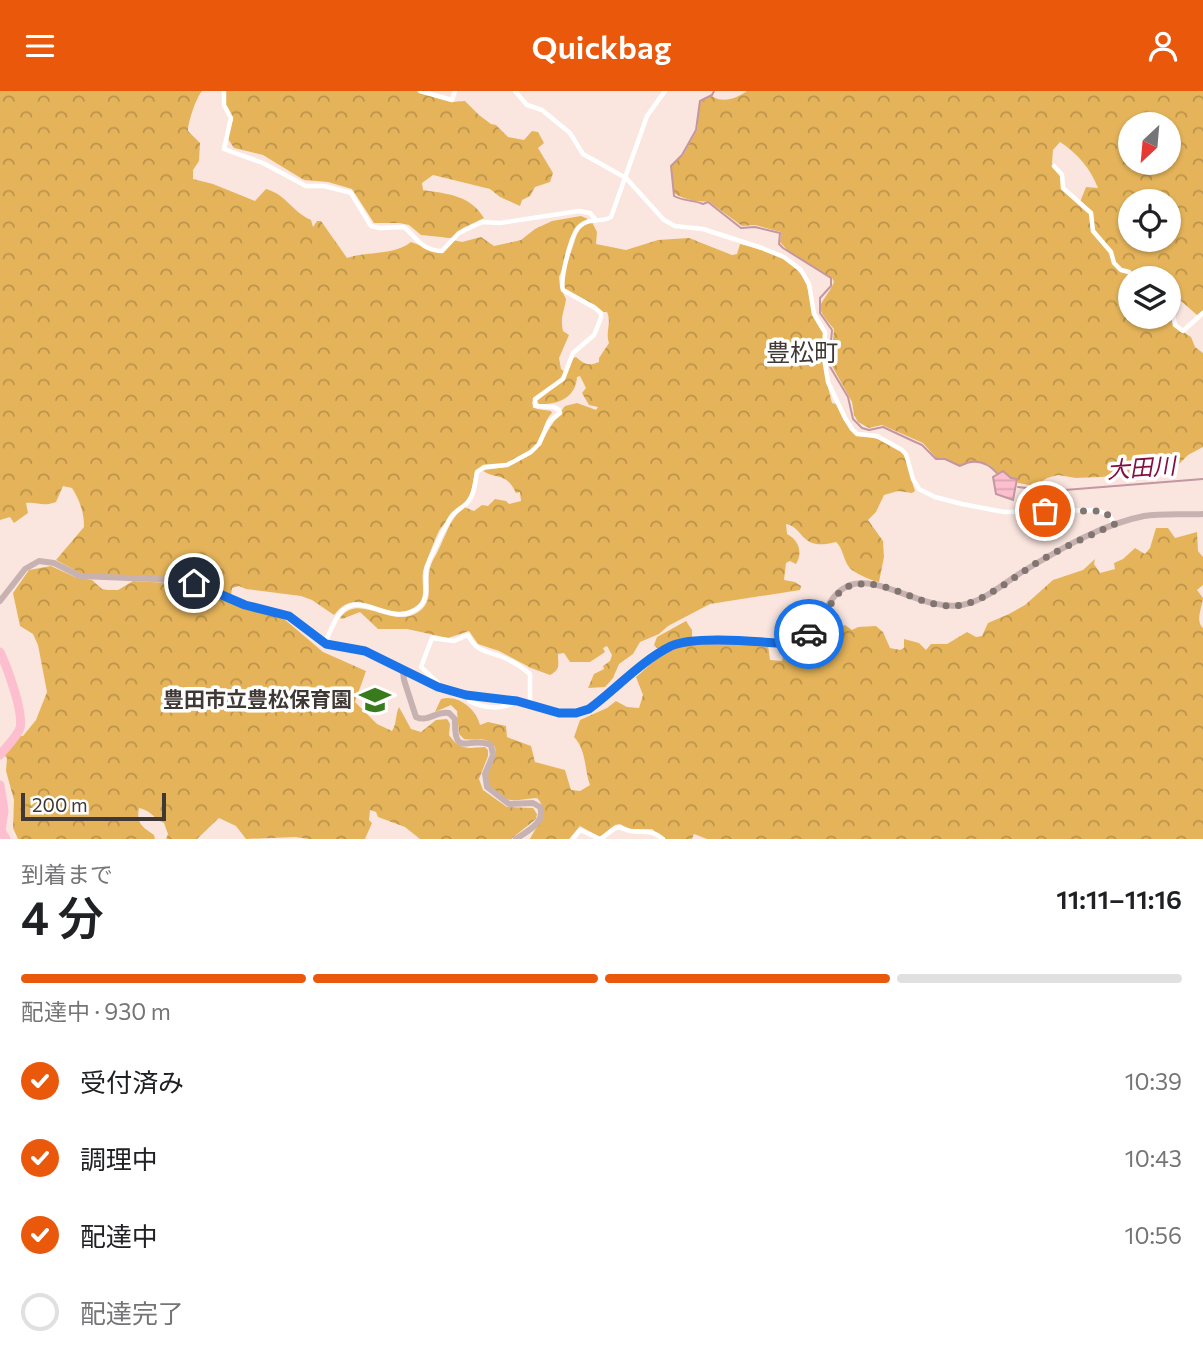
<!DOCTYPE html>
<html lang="ja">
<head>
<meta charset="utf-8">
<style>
	body { margin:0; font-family:Commissioner,"Noto Sans JP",sans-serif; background:#f6f6f6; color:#202124; height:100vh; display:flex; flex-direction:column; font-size:26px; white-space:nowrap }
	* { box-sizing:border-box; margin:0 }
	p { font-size:23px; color:#757577 }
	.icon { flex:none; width:38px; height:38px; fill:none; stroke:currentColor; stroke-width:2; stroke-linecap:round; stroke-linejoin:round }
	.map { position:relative; height:748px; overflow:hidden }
	.panel { display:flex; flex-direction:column; background:#fff; flex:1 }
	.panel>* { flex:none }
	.needle { width:46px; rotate:206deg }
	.buttons { position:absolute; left:1118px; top:21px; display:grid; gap:14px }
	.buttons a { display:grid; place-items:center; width:63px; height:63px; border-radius:50%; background:#fff; box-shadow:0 2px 5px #0004; font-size:35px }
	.scale { position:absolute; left:21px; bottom:18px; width:145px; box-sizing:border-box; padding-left:7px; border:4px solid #3f3835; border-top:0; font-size:19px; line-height:24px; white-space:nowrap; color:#3f3835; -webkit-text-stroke:5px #fff; paint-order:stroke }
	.pin { position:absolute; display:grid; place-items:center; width:60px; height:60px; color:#fff; margin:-30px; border:4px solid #fff; border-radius:50%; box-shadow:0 2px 7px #0007 }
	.courier { position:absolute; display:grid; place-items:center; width:70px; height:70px; margin:-35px; border:5px solid #1a73e8; border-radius:50%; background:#fff; color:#222; box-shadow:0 2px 9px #0007 }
	.head em { font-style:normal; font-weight:600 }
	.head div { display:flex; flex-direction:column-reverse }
	.head { display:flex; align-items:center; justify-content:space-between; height:119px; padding:0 21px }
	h1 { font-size:46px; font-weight:600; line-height:52px }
	.bar { display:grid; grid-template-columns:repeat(4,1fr); gap:10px 7px; align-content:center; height:84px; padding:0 21px }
	.bar i { height:9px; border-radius:5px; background:#e0e0e0 }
	.bar .selected { background:#ea580c }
	.bar p { grid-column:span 4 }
	ol { padding:0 21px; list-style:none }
	li { display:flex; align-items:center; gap:21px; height:77px }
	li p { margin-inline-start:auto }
	li .icon { padding:7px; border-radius:50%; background:#ea580c; color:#fff; stroke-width:4 }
	li:last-child { color:#757577 }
	li i { width:38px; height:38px; border:4px solid #e0e0e0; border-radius:50% }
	header { display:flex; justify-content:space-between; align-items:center; height:91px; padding:0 21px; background:#ea580c; color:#fff; font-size:32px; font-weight:600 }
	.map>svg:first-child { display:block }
	.forest { fill:url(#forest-crowns); fill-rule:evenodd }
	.water { fill:url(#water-rules); stroke:#c496a1; stroke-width:2 }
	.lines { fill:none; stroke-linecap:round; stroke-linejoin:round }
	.stream { stroke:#c496a1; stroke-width:2 }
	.river { stroke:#fdbfcf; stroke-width:9 }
	.minor { stroke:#fff; stroke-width:4.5 }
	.secondary { stroke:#c8b2b1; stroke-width:6 }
	.done { stroke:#807570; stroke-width:7; stroke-dasharray:0 12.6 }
	.route { stroke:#1a73e8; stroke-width:9 }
	.labels { text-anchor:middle; stroke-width:7; stroke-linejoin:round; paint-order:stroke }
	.poi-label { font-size:21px; font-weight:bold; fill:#3f3835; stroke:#fff; text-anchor:end }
	.water-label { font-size:23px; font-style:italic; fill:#830f42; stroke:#fff }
	.quarter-label { font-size:24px; fill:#3f3835; stroke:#fff }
</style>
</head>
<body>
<header><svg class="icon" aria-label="menu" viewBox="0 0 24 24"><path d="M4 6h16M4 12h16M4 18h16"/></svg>Quickbag<svg class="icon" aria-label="person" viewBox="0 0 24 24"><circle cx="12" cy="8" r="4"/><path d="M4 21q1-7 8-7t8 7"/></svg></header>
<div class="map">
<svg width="1203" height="748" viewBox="0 0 1203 748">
	<defs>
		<pattern id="forest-crowns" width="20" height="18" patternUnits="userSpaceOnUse" patternTransform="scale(1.75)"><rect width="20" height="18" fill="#e5b45a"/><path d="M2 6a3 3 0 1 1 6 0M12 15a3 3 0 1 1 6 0" fill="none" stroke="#bb934b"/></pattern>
		<pattern id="water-rules" width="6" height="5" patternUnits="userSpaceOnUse" patternTransform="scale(1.75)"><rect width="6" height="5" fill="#fdbfcf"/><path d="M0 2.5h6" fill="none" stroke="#daa5b2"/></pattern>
	</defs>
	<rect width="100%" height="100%" fill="#fae6df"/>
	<path class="forest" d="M0,0H202C196,7 188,31 188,40L200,52L199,70L193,79V88L213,93L255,110L266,98C287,104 291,120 311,129L313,136L317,130H321L347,167C367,160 393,165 411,151L438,161L453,149L462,151L481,146L494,155L521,149L535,138L552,130L581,125L588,128L581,132L559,186L560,196L566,208C564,222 560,225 563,240L569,244L559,267L561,278L565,281C557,295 540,298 532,312L537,318L551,320L552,322C541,332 544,352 529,360C522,364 511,371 504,373C494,375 484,373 476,379C473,387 473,397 469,405C463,418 449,427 441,437C437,441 427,471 424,477C419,491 430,508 414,517C384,533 359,491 334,524L312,509L301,505L246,498L239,495L232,497L231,506L195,491L82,483L56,469L84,436C84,421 80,410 72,397L63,395L56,411C43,416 38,411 26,412L28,422L14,432L10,426L0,429Z
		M225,0H416L452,11L465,10L479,24L491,33L496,34L508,46L524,49L532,40L538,41L544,52L538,57L553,82L550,91L535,96L530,105L522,109L520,115L500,106L490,98L433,84L422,92L423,99C448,103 470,104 484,127L463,137L451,147L421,144L409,134L399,132H374L352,98L328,91L304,89L263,64L234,57L228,48L233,28L226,18Z
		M747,0H1203V220L1197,224L1172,202H1169V187H1136L1131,180L1121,178L1115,172L1111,160L1094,139L1092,122L1080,111L1086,96L1098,97C1090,77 1078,63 1060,51L1053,59L1052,72L1062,85L1064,100L1072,105L1091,123L1093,140L1110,161L1113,173L1133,187H1130V226H1135L1148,234L1161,226H1169L1170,222L1174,235L1191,246L1195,256L1203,262V356L1188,364L1169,383L1076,387L1058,384L1047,387L1035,395L1018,392L1017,388L1011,387L1003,380L998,382C986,369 975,367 960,375L945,368H937L923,352L882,334L869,337L858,331L854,324L852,311L831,273L834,238C810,211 823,216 834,191L832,187L789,161L780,151L781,141L755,134L742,135L708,110C699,112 682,108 674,102L671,75L683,64L697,39L700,11L712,5C723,13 737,7 747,0ZM1130,33H1169V72H1130ZM1130,110H1169V149H1130Z
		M592,131L597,141L596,153L626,159L658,149L689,147L732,164L737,163L740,153C769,160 802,169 809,202C812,218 813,230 824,243L827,292L832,312L836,313L854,343C871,346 896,350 905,366C910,376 911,389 915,400L912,402L898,400L884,404L876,421L868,429L883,450L884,466L879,491C872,490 852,481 849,476C843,468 843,457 836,451C800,461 804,436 786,433L787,443C799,449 803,462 796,473L790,470L786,472L784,489L795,491L801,495L800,499L710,513L668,535L659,543L640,551L633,563L619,573L613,587L605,596L588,597L594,583L604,578L603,575L610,570L612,564L607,555L603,557L605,561L590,571H570L564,562L558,563C558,574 561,578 550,584L531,577L499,560L478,553L469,540L448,547L407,538H378L360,521L342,528L340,527C359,499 394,542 421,519C434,508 426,491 430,477C431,472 434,467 437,462C446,444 449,429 464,416L474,420L482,414L488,415L495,408L506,410L509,413L521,410L520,401L516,402C506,381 498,389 483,380C490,377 498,378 505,376C513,373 523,367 530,364C534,362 560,321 565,315L577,312L596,319L598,316L589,314L582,302L586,297L580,285L577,286C576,307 557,314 539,313L537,310L564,288L573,267L576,266C585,274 589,275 599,271V267L609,252C605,241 612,232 607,221H602L595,214L564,198V182L577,143L582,135Z
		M1156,437H1168L1175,447L1197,441L1198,460L1203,466V494L1197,499L1203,507C1202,517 1195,530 1203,537V748H707L694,743L692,748H665L652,738H629L620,733L615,734L600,746L580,735L569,748H530C537,733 551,723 537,707C511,709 506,715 487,692C488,688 487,684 488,680C491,669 503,657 488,650C481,646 472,650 464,648L459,643L457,620L451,614L435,621L441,608C458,603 476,618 480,634L488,631L506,635L507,646L531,655L535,671L565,679L571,699L580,700L590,694C584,678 587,660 574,646L580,629L607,617L616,610L627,616L639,617L643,604L636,586C648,576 660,563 675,557C699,547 742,555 768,554L770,569L782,570L784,559L808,548L825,549L837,545L840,536L845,534L852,539L858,536L876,535L883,541L890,557L900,559L904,557V548L919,552L926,559L931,553H947L967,541L976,546L982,545L988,532L1009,523L1025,514L1053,489L1083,479L1095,468L1094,473L1100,482L1115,478L1114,472L1123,468L1135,457L1145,463L1150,457Z
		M51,475L75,486L92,489L102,498L108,499H118L133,490L187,493L283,527L323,561L366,580L355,611L377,633L392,640C397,633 395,624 399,616L411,638L421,641L436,629L447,628L450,633L449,644C460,660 468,657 485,656L488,659V665L479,688L483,699L507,716L533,717L537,723L536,728L511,748H420L405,736L378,726L376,721L370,719L369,729L372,732L365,748H309L295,746L246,748L236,735L219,727L197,748H166L168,743L164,732C152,727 154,721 139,717C136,732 142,736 154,744L155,748H18L13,737L14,709L6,680L7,667L4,664L18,645H23L36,629L47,601L38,554L33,543L20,535L13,502L29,479Z
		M686,530L692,539V547L657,557L654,554L657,546Z"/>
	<path class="water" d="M1003,380L1011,387L1017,388L1013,409L996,403L993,386Z"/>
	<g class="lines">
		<path class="stream" d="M714,0L712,4L700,10L696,39L682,64L671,75L674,105C682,110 694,109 703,113L708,111L741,137L755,136L780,142L779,153L783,157L831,187V195L820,207V222L832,239L829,274L848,306L853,328L862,337L869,339L883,336L913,350L922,354L936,368H945L960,375C974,367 986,370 997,382
			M1018,396L1052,400L1203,388
			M0,739L1,740"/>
		<path class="river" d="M0,561C7,576 24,621 20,637C17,646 6,656 0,664
			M0,694L4,720L1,740L6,748"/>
		<path class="minor" d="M224,0V14L231,27L224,58L263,72L306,95H324L348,101L351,102L371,135L380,137L404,136C417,147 421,159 442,160L459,142L482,131L500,132L579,120L590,122L595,128
			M420,0L452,9L455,0
			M515,0L527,14L542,19L570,42L583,63L626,87L664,129L675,135L703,138L762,157L784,166L801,179L809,193L814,223L825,241L824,267L828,291L845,327L852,338L857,343L877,345L902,359L906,363L913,388L919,398L935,406L962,413L1004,421L1095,419L1108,423L1115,433
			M1054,75L1062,84L1063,97L1091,122L1093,140L1111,161L1114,172L1121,179L1129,181L1134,187
			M1169,220L1173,223L1175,234L1183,240L1203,222
			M1137,226L1148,233L1159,226
			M326,552C327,545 331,539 334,532C356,487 388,542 419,516C431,506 423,489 427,475C431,465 445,435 451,426C455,420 462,417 467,412C475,404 475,391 477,381L484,376L507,374L531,361L539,353L549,331L560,322L559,319L554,316L535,315V308L563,288L573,262L594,244L601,227V222L595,217L563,199C560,188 571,142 580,135C590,126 602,132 611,126L647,25L665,0
			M438,596V592L421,576L432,547L454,550L468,544C476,560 485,560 500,565C510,569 522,576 530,583V613
			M469,610C483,617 503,620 516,610
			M573,748L580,739L600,748C606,745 609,741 614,738C620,734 624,739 630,740C643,742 651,738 663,748"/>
		<path class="secondary" d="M0,510L25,478L39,470L54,472L80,485L178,489L194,492L245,514L284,523L326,553L365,560L438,596L466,604L517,610L560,622L576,623L589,618L659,562L673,554L692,550L789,553C825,543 822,506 848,495C879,482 924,521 962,514C986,510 1006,490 1027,478C1062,457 1103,433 1144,425C1163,422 1184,424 1203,423
			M403,581L404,589L416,626C428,632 437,619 449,622L455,628C454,669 468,644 491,654L493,664L485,683L487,696L509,713L533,712L540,716C546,732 527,740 516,748"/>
	</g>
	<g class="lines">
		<path class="done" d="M809,543L841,499C877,478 916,517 954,515C982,514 1017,483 1043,468C1066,455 1091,444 1115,433L1108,424L1102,420H1045"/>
		<path class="route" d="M194,492L245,514L289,525L326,553L365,560L438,596L466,604L517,610L559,622H576L589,618C616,598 641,570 671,555C695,544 760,551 789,553L800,550L809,543"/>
	</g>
	<defs>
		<symbol id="school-bare" viewBox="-9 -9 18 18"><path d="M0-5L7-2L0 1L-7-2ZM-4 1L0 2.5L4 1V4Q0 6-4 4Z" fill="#377b1d" stroke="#fff" stroke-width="2.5" paint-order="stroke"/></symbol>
	</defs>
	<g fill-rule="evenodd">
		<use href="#school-bare" x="353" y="587" width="44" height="44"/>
	</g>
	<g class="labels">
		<g class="poi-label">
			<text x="352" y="616">豊田市立豊松保育園</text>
		</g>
		<g class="water-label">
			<text transform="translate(1141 377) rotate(-4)" y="8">大田川</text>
		</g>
		<g class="quarter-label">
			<text x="802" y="270">豊松町</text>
		</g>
	</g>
</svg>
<div class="buttons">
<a><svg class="needle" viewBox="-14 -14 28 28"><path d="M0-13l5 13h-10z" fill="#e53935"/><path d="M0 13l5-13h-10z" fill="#757577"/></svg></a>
<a><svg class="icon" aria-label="locate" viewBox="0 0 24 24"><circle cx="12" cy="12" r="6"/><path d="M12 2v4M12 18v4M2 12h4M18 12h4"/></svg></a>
<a><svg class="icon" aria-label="layers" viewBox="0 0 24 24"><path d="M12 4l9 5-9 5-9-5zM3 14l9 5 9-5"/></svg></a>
</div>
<div class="scale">200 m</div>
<div class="pin" style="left:1045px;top:420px;background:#ea580c"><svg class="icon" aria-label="bag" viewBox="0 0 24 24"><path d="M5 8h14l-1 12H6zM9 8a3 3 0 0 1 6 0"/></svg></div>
<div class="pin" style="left:194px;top:492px;background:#1f2937"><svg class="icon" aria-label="home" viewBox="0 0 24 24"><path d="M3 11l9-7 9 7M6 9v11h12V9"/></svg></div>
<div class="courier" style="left:809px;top:543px"><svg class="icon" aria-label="car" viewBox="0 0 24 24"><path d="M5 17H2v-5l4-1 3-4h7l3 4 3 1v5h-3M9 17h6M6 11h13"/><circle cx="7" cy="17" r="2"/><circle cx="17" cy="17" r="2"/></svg></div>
</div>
<section class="panel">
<div class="head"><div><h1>4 分</h1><p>到着まで</p></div><em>11:11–11:16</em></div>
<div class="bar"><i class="selected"></i><i class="selected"></i><i class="selected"></i><i></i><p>配達中 · 930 m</p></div>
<ol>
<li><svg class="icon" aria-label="check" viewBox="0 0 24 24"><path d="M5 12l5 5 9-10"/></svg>受付済み<p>10:39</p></li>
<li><svg class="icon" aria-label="check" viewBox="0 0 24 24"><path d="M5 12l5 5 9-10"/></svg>調理中<p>10:43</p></li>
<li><svg class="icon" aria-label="check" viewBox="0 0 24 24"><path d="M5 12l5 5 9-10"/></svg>配達中<p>10:56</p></li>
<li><i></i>配達完了</li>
</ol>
</section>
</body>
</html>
